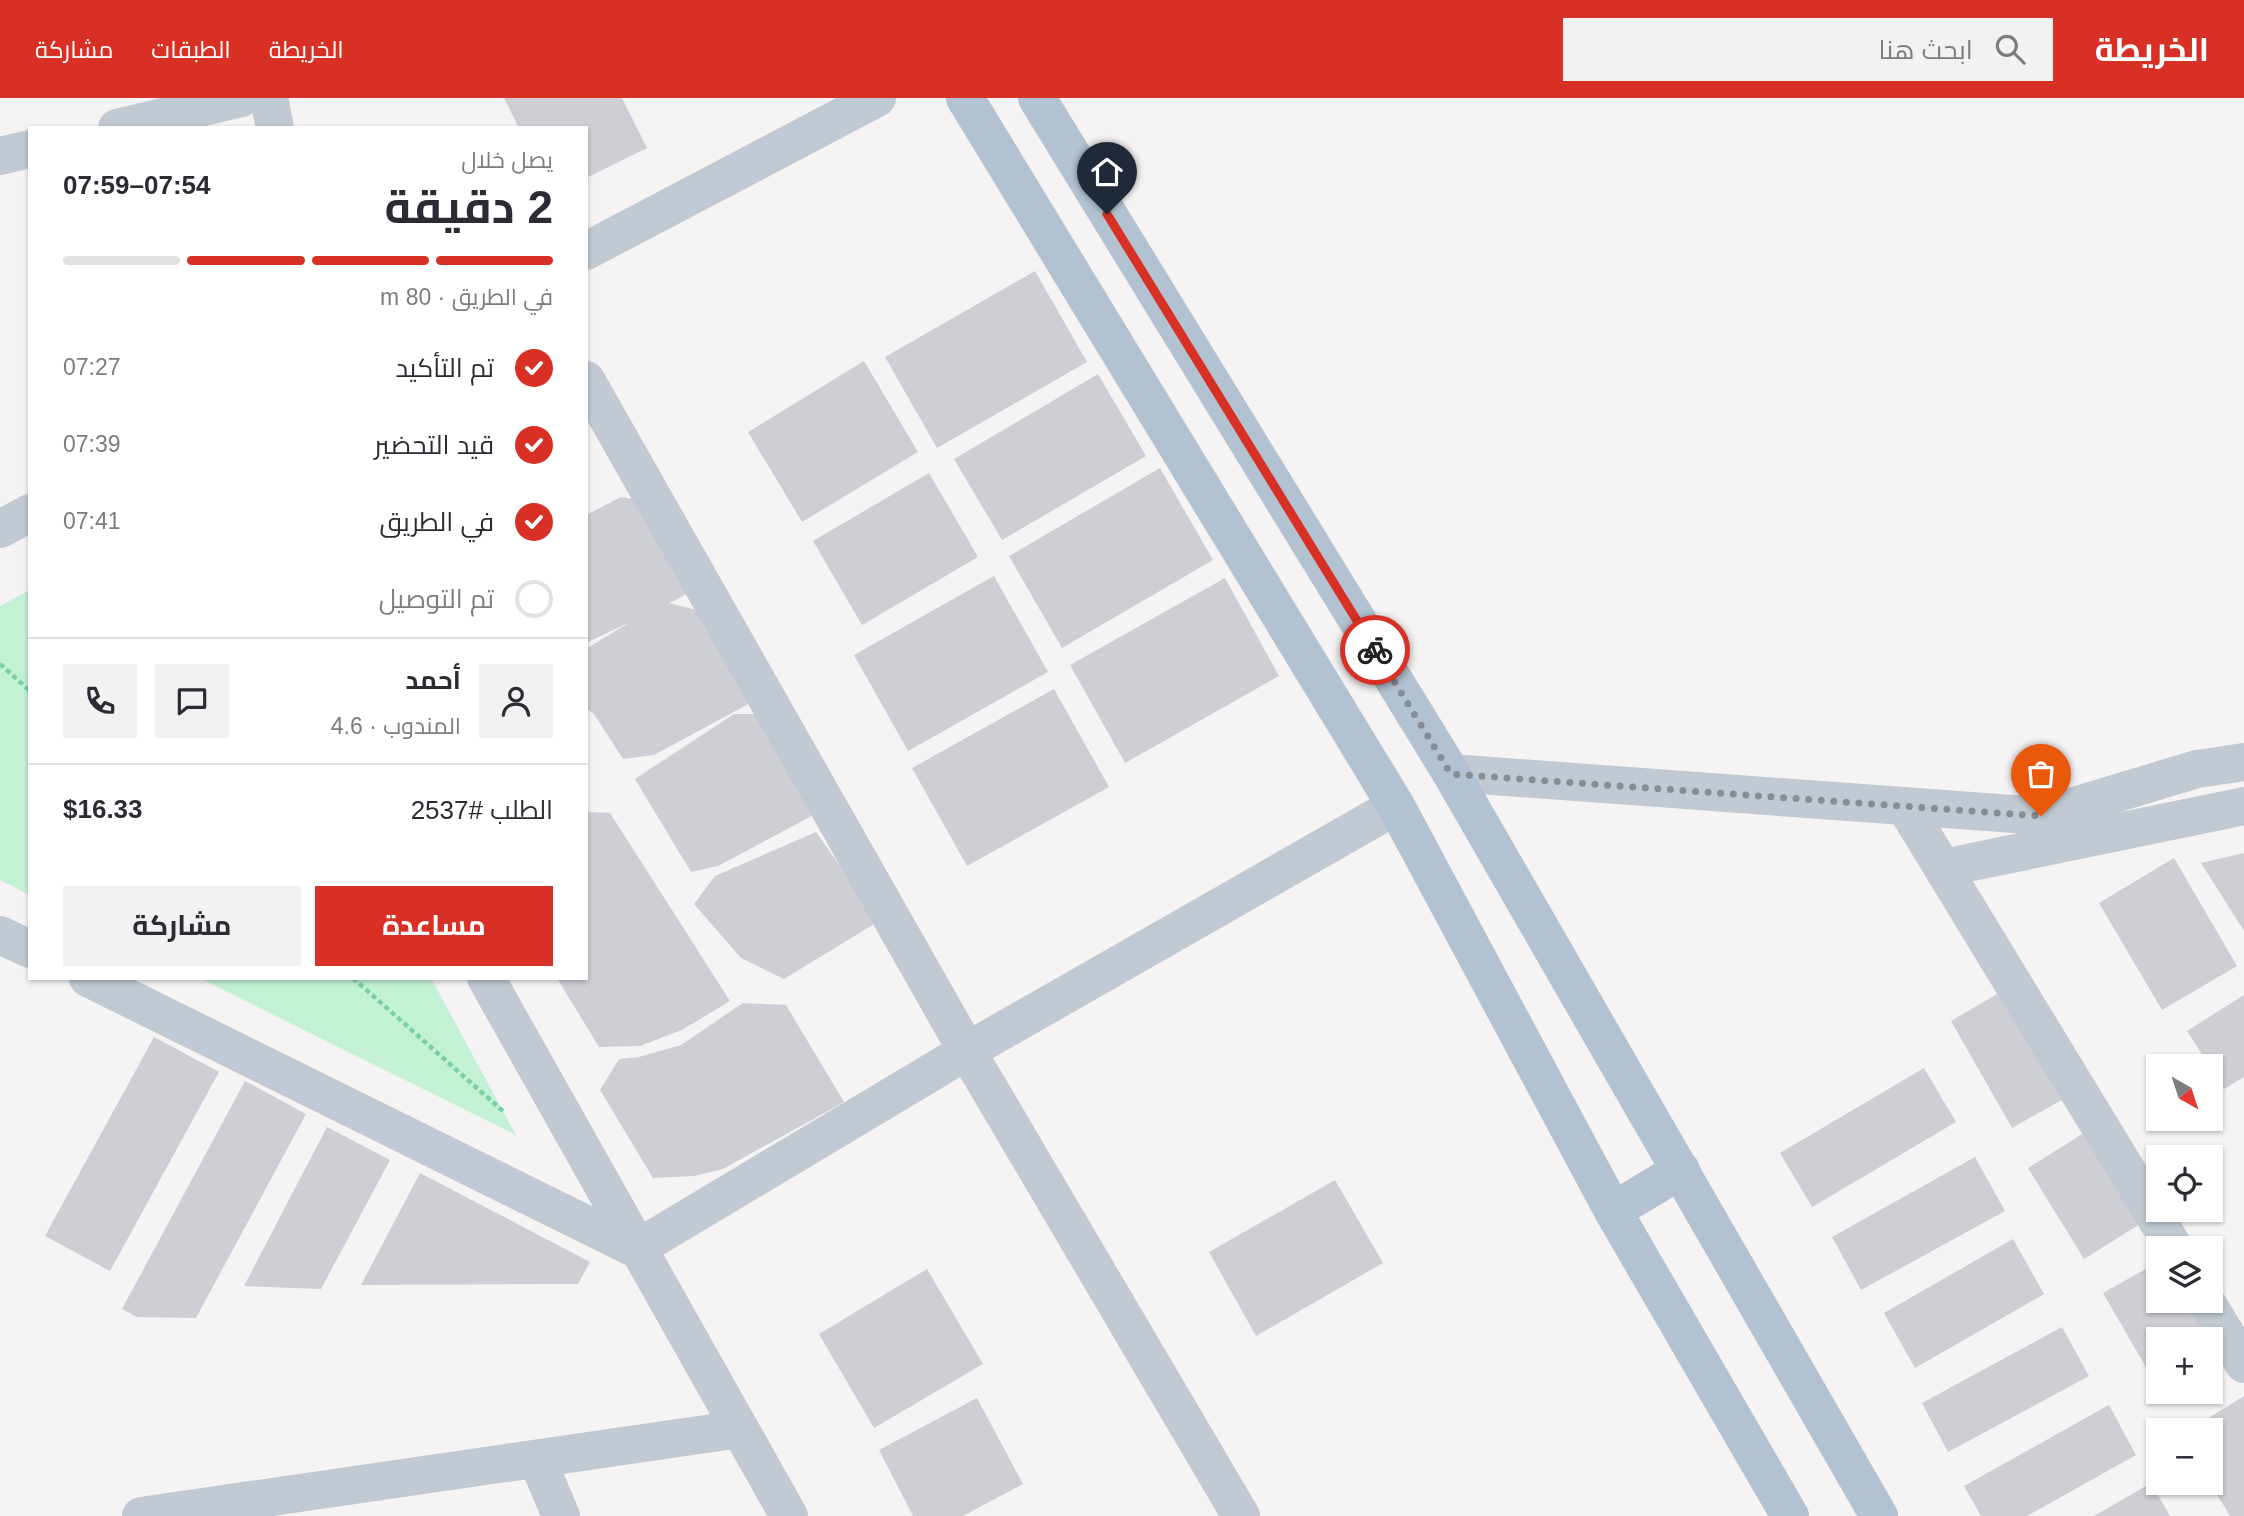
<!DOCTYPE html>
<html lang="ar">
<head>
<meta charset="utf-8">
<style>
	body { margin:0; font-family:Arial,Cairo,sans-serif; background:#f2f2f3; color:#2b2b33; direction:rtl; height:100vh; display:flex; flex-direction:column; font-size:26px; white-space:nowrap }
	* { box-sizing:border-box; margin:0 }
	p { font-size:23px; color:#7c7c81 }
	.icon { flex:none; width:38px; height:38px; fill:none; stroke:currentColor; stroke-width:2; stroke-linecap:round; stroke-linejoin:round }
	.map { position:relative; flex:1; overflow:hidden; direction:ltr }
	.details { position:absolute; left:28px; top:28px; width:560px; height:854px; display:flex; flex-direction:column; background:#fff; border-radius:0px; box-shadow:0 2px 5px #0004; direction:rtl }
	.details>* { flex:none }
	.needle { width:46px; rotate:141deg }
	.buttons { position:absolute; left:2146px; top:956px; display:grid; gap:14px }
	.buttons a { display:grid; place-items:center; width:77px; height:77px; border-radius:0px; background:#fff; box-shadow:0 2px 5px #0004; font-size:35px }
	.pin { position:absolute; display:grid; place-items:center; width:60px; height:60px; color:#fff; margin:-72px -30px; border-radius:50% 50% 50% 0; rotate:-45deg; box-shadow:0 0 7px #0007 }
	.pin .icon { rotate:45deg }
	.courier { position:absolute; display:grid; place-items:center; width:70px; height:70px; margin:-35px; border:5px solid #d93025; border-radius:50%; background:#fff; color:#222; box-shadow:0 2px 9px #0007 }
	.head em { font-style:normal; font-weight:700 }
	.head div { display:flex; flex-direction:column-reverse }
	.head { display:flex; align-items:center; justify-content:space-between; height:119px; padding:0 35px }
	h1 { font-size:46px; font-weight:700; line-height:52px }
	.bar { display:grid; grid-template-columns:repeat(4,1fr); gap:10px 7px; align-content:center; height:84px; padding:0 35px }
	.bar i { height:9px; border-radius:5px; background:#e1e1e2 }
	.bar .on { background:#d93025 }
	.bar p { grid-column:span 4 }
	.line { display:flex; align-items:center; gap:18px; padding:0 35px; border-top:2px solid #e1e1e2 }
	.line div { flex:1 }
	.round { display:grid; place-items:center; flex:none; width:74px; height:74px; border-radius:0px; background:#f2f2f3 }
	ol { padding:0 35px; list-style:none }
	li { display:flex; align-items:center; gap:21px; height:77px }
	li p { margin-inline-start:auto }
	li .icon { padding:7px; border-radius:50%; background:#d93025; color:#fff; stroke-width:4 }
	li:last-child { color:#7c7c81 }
	li i { width:38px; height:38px; border:4px solid #e1e1e2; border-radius:50% }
	.primary-button { display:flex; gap:14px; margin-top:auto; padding:14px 35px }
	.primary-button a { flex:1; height:80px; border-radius:0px; background:#d93025; color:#fff; font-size:28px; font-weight:700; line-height:80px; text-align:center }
	.primary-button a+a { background:#f2f2f3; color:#2b2b33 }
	header { display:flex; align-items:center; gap:42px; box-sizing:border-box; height:98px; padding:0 35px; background:#d93025; color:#fff }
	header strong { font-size:33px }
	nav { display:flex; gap:38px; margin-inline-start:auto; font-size:24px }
	.search { width:490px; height:63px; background:#f2f2f3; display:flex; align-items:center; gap:18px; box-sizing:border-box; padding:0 24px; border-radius:0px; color:#7c7c81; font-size:26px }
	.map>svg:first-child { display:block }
	.green { fill:#c3f1d5 }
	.building { fill:#cdcfd5 }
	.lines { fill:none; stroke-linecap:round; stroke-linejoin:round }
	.path { stroke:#7ad0a6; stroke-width:4.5; stroke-dasharray:5 3.5; stroke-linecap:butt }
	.minor { stroke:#c1cad2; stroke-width:38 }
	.primary { stroke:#b3c2d1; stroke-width:38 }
	.done { stroke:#868d94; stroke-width:7; stroke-dasharray:0 12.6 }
	.route { stroke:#d93025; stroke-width:9 }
</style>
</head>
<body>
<header>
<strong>الخريطة</strong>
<div class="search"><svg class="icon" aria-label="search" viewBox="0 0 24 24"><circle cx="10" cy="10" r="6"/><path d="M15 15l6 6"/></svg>ابحث هنا</div>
<nav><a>الخريطة</a><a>الطبقات</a><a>مشاركة</a></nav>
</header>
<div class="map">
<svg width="2244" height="1418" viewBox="0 0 2244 1418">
	<rect width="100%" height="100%" fill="#f5f3f3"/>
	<path class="green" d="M30,492V797L0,782V508Z
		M199,880H431L516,1037Z"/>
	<path class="building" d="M504,0H622L647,50L586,80V30H519Z
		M1035,173L1087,264L937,350L885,259Z
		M864,263L918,354L802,424L748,334Z
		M1098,276L1146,358L1002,442L954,361Z
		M1160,370L1213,462L1062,550L1009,458Z
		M929,375L978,459L862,527L813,443Z
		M621,399L640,402L693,493L669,505L704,514L754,603L654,657L623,661L594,616L586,610V551L630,524L586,545V417Z
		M994,478L1048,574L908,653L854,557Z
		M1225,480L1279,578L1125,665L1070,567Z
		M1054,591L1109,689L967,768L912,670Z
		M734,616H760L819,714L718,768L691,774L635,681Z
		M586,714L610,715L730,903L682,932L640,948L599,949L557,880H586Z
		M816,734L879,823L784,881L741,860L694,806L715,778Z
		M2244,755V833L2201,765Z
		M2174,760L2237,868L2162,912L2099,805Z
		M2028,878L2090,986L2012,1030L1951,923Z
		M2244,897V979L2224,991L2187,933Z
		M743,905L786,907L844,1004L723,1071L694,1078L653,1080L600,992L619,961L639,959L681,947Z
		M154,939L219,974L110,1173L45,1138Z
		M1924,970L1956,1024L1812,1109L1780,1055Z
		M245,983L306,1016L196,1220L137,1219L122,1211Z
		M2108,1020L2164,1111L2084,1161L2028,1070Z
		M327,1029L390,1062L321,1191L244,1188Z
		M1975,1059L2005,1113L1861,1192L1832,1139Z
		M420,1075L590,1164L578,1186L361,1187Z
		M1335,1082L1383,1165L1256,1238L1209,1154Z
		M2013,1141L2044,1196L1915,1270L1884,1215Z
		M2158,1164V1202H2210V1181L2244,1241V1253L2210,1272V1241H2158V1290L2103,1195Z
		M927,1171L983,1266L874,1330L819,1236Z
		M2062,1229L2089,1278L1948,1354L1922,1305Z
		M2244,1298V1418H2230L2210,1385V1332H2189Z
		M977,1300L1023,1386L963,1418H913L879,1352Z
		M2109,1307L2136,1357L2027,1418H1981L1964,1388Z
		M2151,1385L2170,1418H2094Z"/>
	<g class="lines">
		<path class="path" d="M0,566L30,593
			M353,880L505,1015"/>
		<path class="minor" d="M269,0L275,30
			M117,30L241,0
			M0,58L30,51
			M586,153L877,0
			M586,282L967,953L1241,1418
			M0,431L30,415
			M1451,675L2041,718L2197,671L2244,664
			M1905,708L2174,1150
			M1943,770L2244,708
			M0,837L30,851
			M88,880L636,1151L967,953L1396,708
			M486,880L789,1418
			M2205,1202L2244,1266
			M537,1361L561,1418
			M141,1418L740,1331"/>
		<path class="primary" d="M965,0L1396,708L1613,1113L1790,1418
			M1037,0L1451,675L1879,1418
			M1613,1113L1681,1072"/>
	</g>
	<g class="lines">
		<path class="done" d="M1375,552L1451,676L2041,718"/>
		<path class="route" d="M1107,116L1375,552"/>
	</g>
</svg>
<div class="buttons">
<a><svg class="needle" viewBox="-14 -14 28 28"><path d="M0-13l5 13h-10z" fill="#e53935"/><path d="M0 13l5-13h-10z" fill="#7c7c81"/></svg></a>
<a><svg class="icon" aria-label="locate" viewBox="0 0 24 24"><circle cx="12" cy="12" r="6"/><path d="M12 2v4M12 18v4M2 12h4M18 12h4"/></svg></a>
<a><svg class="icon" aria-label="layers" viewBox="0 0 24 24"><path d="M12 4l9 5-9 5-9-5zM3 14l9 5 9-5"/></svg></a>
<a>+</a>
<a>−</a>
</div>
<div class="pin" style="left:2041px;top:718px;background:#ea580c"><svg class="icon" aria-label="bag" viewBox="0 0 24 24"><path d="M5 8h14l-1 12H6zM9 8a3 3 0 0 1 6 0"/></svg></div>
<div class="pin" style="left:1107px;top:116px;background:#1f2937"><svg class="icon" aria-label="home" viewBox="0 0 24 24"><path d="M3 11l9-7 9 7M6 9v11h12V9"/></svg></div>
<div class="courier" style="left:1375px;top:552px"><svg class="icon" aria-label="bike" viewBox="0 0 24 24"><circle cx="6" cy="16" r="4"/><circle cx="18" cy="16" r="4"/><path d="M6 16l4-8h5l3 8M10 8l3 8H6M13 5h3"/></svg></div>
<section class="details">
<div class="head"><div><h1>2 دقيقة</h1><p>يصل خلال</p></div><em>07:54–07:59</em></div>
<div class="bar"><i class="on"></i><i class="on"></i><i class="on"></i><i></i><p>في الطريق · 80 m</p></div>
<ol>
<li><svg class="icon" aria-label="check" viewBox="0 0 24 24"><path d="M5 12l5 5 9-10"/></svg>تم التأكيد<p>07:27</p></li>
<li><svg class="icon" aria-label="check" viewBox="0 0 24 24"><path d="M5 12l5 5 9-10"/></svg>قيد التحضير<p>07:39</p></li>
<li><svg class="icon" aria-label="check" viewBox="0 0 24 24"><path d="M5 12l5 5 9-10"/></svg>في الطريق<p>07:41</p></li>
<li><i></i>تم التوصيل</li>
</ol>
<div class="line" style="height:126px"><a class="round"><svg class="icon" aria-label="person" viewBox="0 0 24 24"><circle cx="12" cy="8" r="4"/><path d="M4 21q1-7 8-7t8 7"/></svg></a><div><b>أحمد</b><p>المندوب · 4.6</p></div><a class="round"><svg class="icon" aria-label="chat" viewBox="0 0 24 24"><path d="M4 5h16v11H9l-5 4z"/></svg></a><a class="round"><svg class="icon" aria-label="phone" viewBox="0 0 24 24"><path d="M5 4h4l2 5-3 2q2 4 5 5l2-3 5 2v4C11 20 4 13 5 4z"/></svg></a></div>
<div class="line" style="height:91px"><div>الطلب #2537</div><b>$16.33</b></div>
<div class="primary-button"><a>مساعدة</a><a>مشاركة</a></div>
</section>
</div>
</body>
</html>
